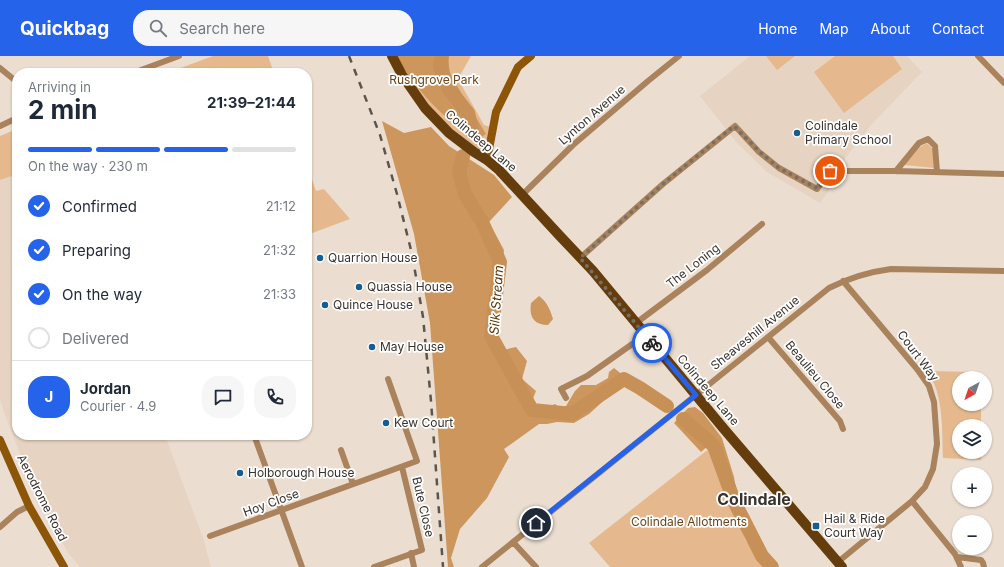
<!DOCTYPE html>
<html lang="en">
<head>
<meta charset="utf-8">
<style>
	body { margin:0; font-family:Inter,sans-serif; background:#f6f6f7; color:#1f2937; height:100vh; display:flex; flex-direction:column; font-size:15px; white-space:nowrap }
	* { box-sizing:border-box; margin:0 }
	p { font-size:13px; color:#747a83 }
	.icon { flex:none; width:22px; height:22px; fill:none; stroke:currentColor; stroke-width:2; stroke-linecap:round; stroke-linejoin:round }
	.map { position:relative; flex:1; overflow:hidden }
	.details { position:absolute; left:12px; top:12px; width:300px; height:372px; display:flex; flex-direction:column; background:#fff; border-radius:16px; box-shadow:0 1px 3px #0004 }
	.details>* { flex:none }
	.needle { width:26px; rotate:220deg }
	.tools { position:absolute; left:952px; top:315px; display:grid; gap:8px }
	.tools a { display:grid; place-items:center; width:40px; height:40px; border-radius:50%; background:#fff; box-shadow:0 1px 3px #0004; font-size:20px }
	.pin { position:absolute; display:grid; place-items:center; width:34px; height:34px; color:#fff; margin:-17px; border:2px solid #fff; border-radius:50%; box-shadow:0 1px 4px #0007 }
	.courier { position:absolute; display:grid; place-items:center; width:40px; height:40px; margin:-20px; border:3px solid #2563eb; border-radius:50%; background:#fff; color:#222; box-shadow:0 1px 5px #0007 }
	.head em { font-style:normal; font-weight:700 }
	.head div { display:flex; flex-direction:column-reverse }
	.head { display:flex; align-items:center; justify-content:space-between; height:68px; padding:0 16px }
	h1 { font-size:26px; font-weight:700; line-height:30px }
	.bar { display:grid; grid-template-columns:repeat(4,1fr); gap:6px 4px; align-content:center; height:48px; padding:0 16px }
	.bar i { height:5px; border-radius:3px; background:#e0e1e3 }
	.bar .selected { background:#2563eb }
	.bar p { grid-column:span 4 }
	.line { display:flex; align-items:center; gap:10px; padding:0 16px; border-top:1px solid #e0e1e3 }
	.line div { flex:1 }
	.round { display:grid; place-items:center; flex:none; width:42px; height:42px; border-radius:16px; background:#f6f6f7 }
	ol { padding:0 16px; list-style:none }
	li { display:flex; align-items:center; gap:12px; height:44px }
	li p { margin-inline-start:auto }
	li .icon { padding:4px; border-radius:50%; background:#2563eb; color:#fff; stroke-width:4 }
	li:last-child { color:#747a83 }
	li i { width:22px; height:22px; border:2px solid #e0e1e3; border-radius:50% }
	header { display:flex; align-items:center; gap:24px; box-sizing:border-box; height:56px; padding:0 20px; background:#2563eb; color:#fff }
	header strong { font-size:19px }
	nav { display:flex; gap:22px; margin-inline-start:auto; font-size:14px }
	.search { width:280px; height:36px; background:#f6f6f7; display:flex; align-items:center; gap:10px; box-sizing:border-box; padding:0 14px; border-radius:16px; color:#747a83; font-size:15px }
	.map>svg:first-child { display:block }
	.built { fill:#e6d3c1 }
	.green { fill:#e5b98d }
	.forest { fill:#cd965c }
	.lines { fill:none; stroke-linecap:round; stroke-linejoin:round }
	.river { stroke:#c79057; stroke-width:14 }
	.street { stroke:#aa835c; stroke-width:6 }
	.secondary { stroke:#8c5507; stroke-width:8 }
	.primary { stroke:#653d0c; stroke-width:10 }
	.rail { stroke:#5c554e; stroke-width:2.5; stroke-dasharray:7 7; stroke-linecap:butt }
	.done { stroke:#776e66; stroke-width:4; stroke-dasharray:0 7.2 }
	.route { stroke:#2563eb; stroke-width:5 }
	.poi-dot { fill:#165d92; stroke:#fff; stroke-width:1.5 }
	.labels { text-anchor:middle; stroke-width:3.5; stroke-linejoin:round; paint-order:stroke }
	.park-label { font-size:12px; fill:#6a4418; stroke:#fff }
	.street-label { font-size:12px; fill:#38322d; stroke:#fff }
	.poi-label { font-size:12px; fill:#38322d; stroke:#fff; text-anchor:start }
	.water-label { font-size:13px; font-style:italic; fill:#5a3505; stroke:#fff }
	.district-label { font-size:16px; font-weight:bold; fill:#38322d; stroke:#fff }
</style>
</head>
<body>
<header>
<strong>Quickbag</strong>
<div class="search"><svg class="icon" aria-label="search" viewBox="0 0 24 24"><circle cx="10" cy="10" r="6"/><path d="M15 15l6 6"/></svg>Search here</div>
<nav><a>Home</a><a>Map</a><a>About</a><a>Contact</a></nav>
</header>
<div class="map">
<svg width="1004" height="511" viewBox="0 0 1004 511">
	<rect width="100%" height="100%" fill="#ebded1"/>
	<path class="built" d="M750,0H907L922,16L871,69L843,105L847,108L820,147L767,116L736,86L700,40Z
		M17,118V379H165L204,485L211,511H80L68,497L37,441L5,359L0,343V124Z"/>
	<path class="green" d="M213,0H268L274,17H167Z
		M393,0H471L458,23L484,69L494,72L487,104L449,79Z
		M766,0H795L777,14Z
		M835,0H893L902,13L844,57L814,16Z
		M17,73V118L0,124V80Z
		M927,87L933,93L934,112L904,109L920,91Z
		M307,109L316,135L324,133L350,163L307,179Z
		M928,315L979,316L980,322H959V348H981V370H959V396H982L981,404L943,402C942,377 944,336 927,316Z
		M710,392L746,485L768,511H610L589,487Z"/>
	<path class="forest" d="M397,0H448L450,18L486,78L478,83C450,68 428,46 410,21C405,14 399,8 397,0Z
		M382,65L404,77L431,71L449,90L494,119L512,141L489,166L504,194L496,266L495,284L503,294L516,291L527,305L522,323L536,335L532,345L543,353L555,348L560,352L566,350L575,335L581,329H596L608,322L609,316L614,312L624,320L637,324L622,328L589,358L574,367L557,366L547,368H539L504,393L509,401L487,442L460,473L451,502L454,511H448L430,267L414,178Z
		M539,240C547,246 550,253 553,263L548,269C533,269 529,260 531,247Z
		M695,351L703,357L722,382L734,421L738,446L748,468L765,496L776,511H771L747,483L712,391L709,389L701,396L674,367L688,352Z"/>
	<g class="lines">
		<path class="river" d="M442,0L440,11L449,33L468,57L472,76
			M463,100L459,116L465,138L482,166L500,206L491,280L532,354L572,358L624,323L640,332L667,350
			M683,363L714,390L734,445L762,500L772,511"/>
		<path class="street" d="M978,0L1004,27
			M0,12L17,26
			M133,17L179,0
			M0,70L17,62
			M896,115L919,87L928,83L935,90L937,116
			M522,139L573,89L648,25L679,0
			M580,202L663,128L735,70L759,96L779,112L817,133L830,115H896L1004,118
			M636,267L707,214L762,168
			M768,281L840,365L843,373
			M566,342L561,333L587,320L645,279
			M254,379L302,511
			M341,394L353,428
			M912,445L955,498L961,511
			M0,471L17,456L29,450
			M210,480L417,405L388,323
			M513,486L536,511
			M411,497L414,511
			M957,501L981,504L983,507L984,511
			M838,506L912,445L925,431L933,413L937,388L934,346L929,330L917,313L843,225
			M374,511L422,494L402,411
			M482,511L829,232C849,222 868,216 891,213L1004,215"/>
		<path class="secondary" d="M487,104L496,56L518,11L531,0
			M0,384L29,450L64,511"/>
		<path class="primary" d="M392,0L402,19L425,52L449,77L474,96L487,104L499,114L559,179L593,215L724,373L842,511"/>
		<path class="rail" d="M349,0L380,79L397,138L412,198L423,261L431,345L443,511"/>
	</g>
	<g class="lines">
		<path class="done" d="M652,287L580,202L663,128L734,70L760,96L779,112L818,133L830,115"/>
		<path class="route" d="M536,467L696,339L652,287"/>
	</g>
	<g class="poi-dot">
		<circle cx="797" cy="77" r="4"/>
		<circle cx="320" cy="202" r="4"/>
		<circle cx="359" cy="231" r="4"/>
		<circle cx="325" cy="249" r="4"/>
		<circle cx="372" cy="291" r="4"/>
		<circle cx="386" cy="367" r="4"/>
		<circle cx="240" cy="417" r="4"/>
		<rect x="812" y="466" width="8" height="8" rx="2"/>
	</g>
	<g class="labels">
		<g class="park-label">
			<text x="434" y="28">Rushgrove Park</text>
			<text x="689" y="470">Colindale Allotments</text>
		</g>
		<g class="street-label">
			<text transform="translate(592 59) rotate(-41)" y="4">Lynton Avenue</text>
			<text transform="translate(481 85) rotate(40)" y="4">Colindeep Lane</text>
			<text transform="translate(693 210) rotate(-38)" y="4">The Loning</text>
			<text transform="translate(755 277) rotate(-39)" y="4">Sheaveshill Avenue</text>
			<text transform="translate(918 300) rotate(53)" y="4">Court Way</text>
			<text transform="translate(815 319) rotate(50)" y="4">Beaulieu Close</text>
			<text transform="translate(708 334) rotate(50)" y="4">Colindeep Lane</text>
			<text transform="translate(42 442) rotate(63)" y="4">Aerodrome Road</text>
			<text transform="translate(271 447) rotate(-20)" y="4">Hoy Close</text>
			<text transform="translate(423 451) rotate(77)" y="4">Bute Close</text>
		</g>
		<g class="poi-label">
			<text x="805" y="74">Colindale<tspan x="805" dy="14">Primary School</tspan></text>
			<text x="328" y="206">Quarrion House</text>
			<text x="367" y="235">Quassia House</text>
			<text x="333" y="253">Quince House</text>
			<text x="380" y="295">May House</text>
			<text x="394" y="371">Kew Court</text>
			<text x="248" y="421">Holborough House</text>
			<text x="824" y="467">Hail &amp; Ride<tspan x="824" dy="14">Court Way</tspan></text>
		</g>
		<g class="water-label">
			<text transform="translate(496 244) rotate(-86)" y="5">Silk Stream</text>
		</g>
		<g class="district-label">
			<text x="754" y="449">Colindale</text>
		</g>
	</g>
</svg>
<div class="tools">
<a><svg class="needle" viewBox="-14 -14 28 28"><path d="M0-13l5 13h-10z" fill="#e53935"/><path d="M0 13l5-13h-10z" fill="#747a83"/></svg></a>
<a><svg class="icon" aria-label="layers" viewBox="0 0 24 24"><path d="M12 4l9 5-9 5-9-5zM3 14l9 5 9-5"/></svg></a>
<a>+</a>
<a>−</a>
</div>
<div class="pin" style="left:830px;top:115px;background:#ea580c"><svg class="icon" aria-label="bag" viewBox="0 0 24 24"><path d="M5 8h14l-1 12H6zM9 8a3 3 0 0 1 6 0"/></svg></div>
<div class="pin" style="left:536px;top:467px;background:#1f2937"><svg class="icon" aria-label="home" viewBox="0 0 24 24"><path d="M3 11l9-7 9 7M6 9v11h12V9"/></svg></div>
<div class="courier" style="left:652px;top:287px"><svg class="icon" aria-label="bike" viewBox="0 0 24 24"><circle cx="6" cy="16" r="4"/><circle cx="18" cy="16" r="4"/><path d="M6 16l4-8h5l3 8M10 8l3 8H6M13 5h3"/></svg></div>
<section class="details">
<div class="head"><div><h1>2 min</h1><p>Arriving in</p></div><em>21:39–21:44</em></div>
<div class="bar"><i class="selected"></i><i class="selected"></i><i class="selected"></i><i></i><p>On the way · 230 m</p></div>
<ol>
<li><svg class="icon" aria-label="check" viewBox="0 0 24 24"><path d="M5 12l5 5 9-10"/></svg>Confirmed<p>21:12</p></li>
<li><svg class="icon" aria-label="check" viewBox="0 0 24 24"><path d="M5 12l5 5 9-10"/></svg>Preparing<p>21:32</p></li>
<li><svg class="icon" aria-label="check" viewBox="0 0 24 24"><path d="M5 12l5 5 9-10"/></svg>On the way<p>21:33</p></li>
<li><i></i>Delivered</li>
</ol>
<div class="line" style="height:72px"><b class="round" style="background:#2563eb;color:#fff">J</b><div><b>Jordan</b><p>Courier · 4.9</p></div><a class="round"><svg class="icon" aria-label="chat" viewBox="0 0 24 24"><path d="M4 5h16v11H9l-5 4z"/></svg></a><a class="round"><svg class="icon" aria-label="phone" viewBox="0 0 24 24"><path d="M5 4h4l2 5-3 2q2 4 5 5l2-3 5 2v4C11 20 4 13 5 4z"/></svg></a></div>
</section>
</div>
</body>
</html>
